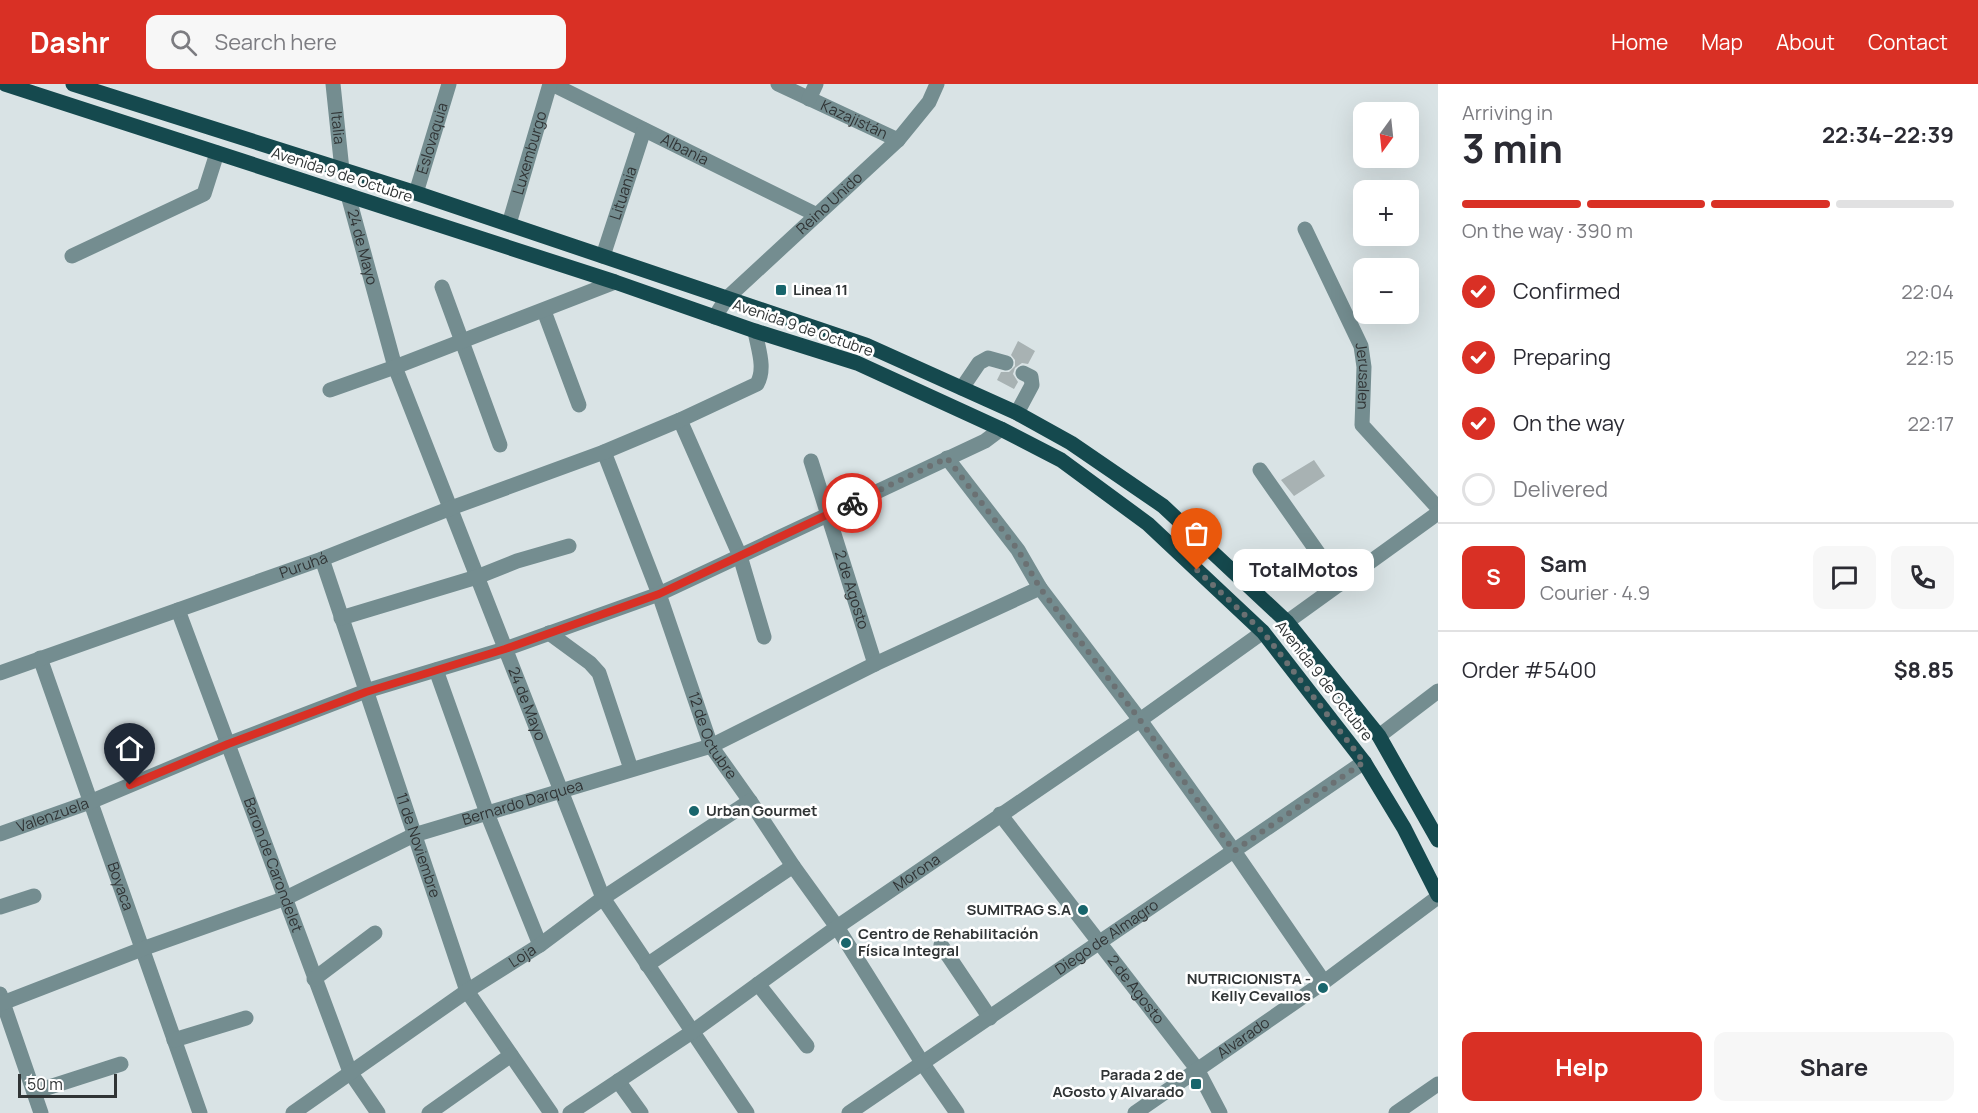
<!DOCTYPE html>
<html lang="en">
<head>
<meta charset="utf-8">
<style>
	body { margin:0; font-family:Manrope,sans-serif; background:#f7f7f7; color:#2b2b33; height:100vh; display:flex; flex-direction:column; font-size:22px; white-space:nowrap }
	* { box-sizing:border-box; margin:0 }
	p { font-size:20px; color:#7c7c81 }
	.icon { flex:none; width:33px; height:33px; fill:none; stroke:currentColor; stroke-width:2; stroke-linecap:round; stroke-linejoin:round }
	.map { position:relative; flex:1; overflow:hidden }
	.details { display:flex; flex-direction:column; background:#fff; width:540px }
	.details>* { flex:none }
	.needle { width:39px; rotate:195deg }
	.buttons { position:absolute; left:1353px; top:18px; display:grid; gap:12px }
	.buttons a { display:grid; place-items:center; width:66px; height:66px; border-radius:12px; background:#fff; box-shadow:0 6px 24px #0002; font-size:30px }
	.scale { position:absolute; left:18px; bottom:15px; width:99px; box-sizing:border-box; padding-left:6px; border:3px solid #303435; border-top:0; font-size:16px; line-height:21px; white-space:nowrap; color:#303435; -webkit-text-stroke:4px #fff; paint-order:stroke }
	.pin { position:absolute; display:grid; place-items:center; width:51px; height:51px; color:#fff; margin:-62px -26px; border-radius:50% 50% 50% 0; rotate:-45deg; box-shadow:0 0 6px #0007 }
	.pin .icon { rotate:45deg }
	.courier { position:absolute; display:grid; place-items:center; width:60px; height:60px; margin:-30px; border:4px solid #d93025; border-radius:50%; background:#fff; color:#222; box-shadow:0 2px 8px #0007 }
	.bubble { position:absolute; height:42px; border-radius:12px; background:#fff; box-shadow:0 6px 24px #0002; font-size:20px; font-weight:700; line-height:42px; text-align:center }
	.headline em { font-style:normal; font-weight:700 }
	.headline div { display:flex; flex-direction:column-reverse }
	.headline { display:flex; align-items:center; justify-content:space-between; height:102px; padding:0 24px }
	h1 { font-size:39px; font-weight:700; line-height:45px }
	.bar { display:grid; grid-template-columns:repeat(4,1fr); gap:9px 6px; align-content:center; height:72px; padding:0 24px }
	.bar i { height:8px; border-radius:4px; background:#e1e1e2 }
	.bar .on { background:#d93025 }
	.bar p { grid-column:span 4 }
	.line { display:flex; align-items:center; gap:15px; padding:0 24px; border-top:2px solid #e1e1e2 }
	.line div { flex:1 }
	.round { display:grid; place-items:center; flex:none; width:63px; height:63px; border-radius:12px; background:#f7f7f7 }
	ol { padding:0 24px; list-style:none }
	li { display:flex; align-items:center; gap:18px; height:66px }
	li p { margin-inline-start:auto }
	li .icon { padding:6px; border-radius:50%; background:#d93025; color:#fff; stroke-width:4 }
	li:last-child { color:#7c7c81 }
	li i { width:33px; height:33px; border:3px solid #e1e1e2; border-radius:50% }
	.cta { display:flex; gap:12px; margin-top:auto; padding:12px 24px }
	.cta a { flex:1; height:69px; border-radius:12px; background:#d93025; color:#fff; font-size:24px; font-weight:700; line-height:69px; text-align:center }
	.cta a+a { background:#f7f7f7; color:#2b2b33 }
	header { display:flex; align-items:center; gap:36px; box-sizing:border-box; height:84px; padding:0 30px; background:#d93025; color:#fff }
	header strong { font-size:28px }
	nav { display:flex; gap:33px; margin-inline-start:auto; font-size:21px }
	.search { width:420px; height:54px; background:#f7f7f7; display:flex; align-items:center; gap:15px; box-sizing:border-box; padding:0 21px; border-radius:12px; color:#7c7c81; font-size:22px }
	main { display:flex; flex:1; min-height:0 }
	.map>svg:first-child { display:block }
	.building { fill:#a8b2b3 }
	.lines { fill:none; stroke-linecap:round; stroke-linejoin:round }
	.minor { stroke:#748d90; stroke-width:15 }
	.major { stroke:#15494e; stroke-width:15 }
	.done { stroke:#6b7173; stroke-width:6; stroke-dasharray:0 10.8 }
	.route { stroke:#d93025; stroke-width:8 }
	.poi-dot { fill:#18656c; stroke:#fff; stroke-width:2 }
	.labels { text-anchor:middle; stroke-width:5; stroke-linejoin:round; paint-order:stroke }
	.street-label { font-size:15px; fill:#303435; stroke:#fff }
	.poi-label { font-size:15px; font-weight:bold; fill:#303435; stroke:#fff; text-anchor:start }
</style>
</head>
<body>
<header>
<strong>Dashr</strong>
<div class="search"><svg class="icon" aria-label="search" viewBox="0 0 24 24"><circle cx="10" cy="10" r="6"/><path d="M15 15l6 6"/></svg>Search here</div>
<nav><a>Home</a><a>Map</a><a>About</a><a>Contact</a></nav>
</header>
<main>
<div class="map">
<svg width="1438" height="1029" viewBox="0 0 1438 1029">
	<rect width="100%" height="100%" fill="#d9e3e5"/>
	<path class="building" d="M1018,257L1035,267L1028,280L1022,279L1015,284L1013,290L1018,298L1014,305L997,296L1001,288H1009L1015,282V276L1011,271Z
		M1314,376L1325,392L1294,412L1281,396Z"/>
	<g class="lines">
		<g class="minor">
			<path id="s1" d="M333,0L342,86"/>
			<path id="s2" d="M552,0L817,131"/>
			<path id="s3" d="M778,0L898,56"/>
			<path d="M809,15L816,0"/>
			<path id="s4" d="M416,109L449,0"/>
			<path id="s5" d="M348,111L395,283L603,814L747,1029"/>
			<path id="s6" d="M509,140L550,0"/>
			<path id="s7" d="M1305,145L1361,262L1364,283L1362,341L1438,424"/>
			<path d="M72,172L204,110L217,69"/>
			<path id="s8" d="M603,172L644,46"/>
			<path d="M442,203L500,361"/>
			<path d="M544,227L579,321"/>
			<path id="s9" d="M715,233L726,215L898,56L929,18L937,0"/>
			<path d="M962,304L979,279L988,274L1006,279"/>
			<path d="M330,306L395,283L615,198"/>
			<path d="M1017,329L1032,301L1031,293L1023,289"/>
			<path d="M680,336L740,472L764,553"/>
			<path id="s10" d="M604,368L659,510L711,662L750,717L793,782L837,843L923,980L957,1029"/>
			<path d="M947,374L1018,466L1040,504L1140,636L1234,767L1324,898"/>
			<path id="s11" d="M811,377L875,580"/>
			<path d="M1260,386L1340,500"/>
			<path id="s12" d="M322,475L467,907L551,1029"/>
			<path id="s13" d="M178,526L350,988L378,1029"/>
			<path d="M341,534L477,493L517,477L569,462"/>
			<path d="M1287,538L1438,429"/>
			<path d="M549,549L590,579L599,589L631,685"/>
			<path id="s14" d="M40,574L200,1029"/>
			<path d="M436,586L487,729L540,861"/>
			<path id="s15" d="M0,589L322,475L451,424L604,368L680,336L757,300C766,284 758,265 755,247"/>
			<path d="M1379,652L1438,607"/>
			<path id="s16" d="M1000,730L1197,985L1220,1029"/>
			<path id="s17" d="M0,750L90,718L228,660L366,607L505,565L659,510L985,357L1001,345"/>
			<path d="M0,823L34,812"/>
			<path d="M941,861L990,934"/>
			<path d="M647,881L793,782"/>
			<path d="M314,895L375,849"/>
			<path d="M758,900L807,962"/>
			<path d="M0,910L41,1029"/>
			<path id="s18" d="M0,920L142,865L286,814L414,751L711,662L875,580L1040,504"/>
			<path d="M174,956L246,934"/>
			<path d="M618,997L641,1029"/>
			<path d="M34,1008L121,980"/>
			<path id="s19" d="M293,1029L467,907L540,861L603,814L750,717"/>
			<path d="M429,1029L511,971"/>
			<path id="s20" d="M570,1029L692,948L837,843L1140,636L1263,548"/>
			<path id="s21" d="M849,1029L1364,678"/>
			<path id="s22" d="M1135,1029L1324,898L1438,813"/>
			<path d="M1396,1029L1438,1000"/>
		</g>
		<path class="major" d="M5,0L615,198L755,247L857,279L1001,345L1061,376L1148,440L1263,548L1364,678L1404,744L1438,811
			M73,0L416,109L866,261L1017,329L1071,359L1163,422L1287,538L1379,652L1438,756"/>
	</g>
	<g class="lines">
		<path class="done" d="M852,419L947,374L1018,466L1040,504L1140,636L1234,767L1364,678L1263,548L1197,486"/>
		<path class="route" d="M130,701L228,660L366,608L505,565L659,510L852,419"/>
	</g>
	<g class="poi-dot">
		<rect x="775" y="200" width="12" height="12" rx="3"/>
		<circle cx="694" cy="727" r="6"/>
		<circle cx="1083" cy="826" r="6"/>
		<circle cx="846" cy="859" r="6"/>
		<circle cx="1323" cy="904" r="6"/>
		<rect x="1190" y="994" width="12" height="12" rx="3"/>
	</g>
	<g class="labels">
		<g class="street-label">
			<text dy="5" stroke="none"><textPath href="#s3" startOffset="84">Kazajistán</textPath></text>
			<text dy="5" stroke="none"><textPath href="#s1" startOffset="44">Italia</textPath></text>
			<text dy="5" stroke="none"><textPath href="#s4" startOffset="57">Eslovaquia</textPath></text>
			<text dy="5" stroke="none"><textPath href="#s2" startOffset="148">Albania</textPath></text>
			<text dy="5" stroke="none"><textPath href="#s6" startOffset="74">Luxemburgo</textPath></text>
			<text transform="translate(342 91) rotate(18)" y="5">Avenida 9 de Octubre</text>
			<text dy="5" stroke="none"><textPath href="#s8" startOffset="66">Lituania</textPath></text>
			<text dy="5" stroke="none"><textPath href="#s9" startOffset="162">Reino Unido</textPath></text>
			<text dy="5" stroke="none"><textPath href="#s5" startOffset="54">24 de Mayo</textPath></text>
			<text transform="translate(803 244) rotate(19)" y="5">Avenida 9 de Octubre</text>
			<text dy="5" stroke="none"><textPath href="#s7" startOffset="160">Jerusalen</textPath></text>
			<text dy="5" stroke="none"><textPath href="#s15" startOffset="322">Puruhá</textPath></text>
			<text dy="5" stroke="none"><textPath href="#s11" startOffset="135">2 de Agosto</textPath></text>
			<text transform="translate(1324 597) rotate(52)" y="5">Avenida 9 de Octubre</text>
			<text dy="5" stroke="none"><textPath href="#s5" startOffset="540">24 de Mayo</textPath></text>
			<text dy="5" stroke="none"><textPath href="#s10" startOffset="304">12 de Octubre</textPath></text>
			<text dy="5" stroke="none"><textPath href="#s18" startOffset="561">Bernardo Darquea</textPath></text>
			<text dy="5" stroke="none"><textPath href="#s17" startOffset="56">Valenzuela</textPath></text>
			<text dy="5" stroke="none"><textPath href="#s12" startOffset="302">11 de Noviembre</textPath></text>
			<text dy="5" stroke="none"><textPath href="#s13" startOffset="272">Baron de Carondelet</textPath></text>
			<text dy="5" stroke="none"><textPath href="#s20" startOffset="422">Morona</textPath></text>
			<text dy="5" stroke="none"><textPath href="#s14" startOffset="242">Boyaca</textPath></text>
			<text dy="5" stroke="none"><textPath href="#s21" startOffset="312">Diego de Almagro</textPath></text>
			<text dy="5" stroke="none"><textPath href="#s19" startOffset="278">Loja</textPath></text>
			<text dy="5" stroke="none"><textPath href="#s16" startOffset="222">2 de Agosto</textPath></text>
			<text dy="5" stroke="none"><textPath href="#s22" startOffset="132">Alvarado</textPath></text>
		</g>
		<g class="poi-label">
			<text x="793" y="211">Linea 11</text>
			<text x="706" y="732">Urban Gourmet</text>
			<text x="1071" y="831" text-anchor="end">SUMITRAG S.A</text>
			<text x="858" y="855">Centro de Rehabilitación<tspan x="858" dy="17">Física Integral</tspan></text>
			<text x="1311" y="900" text-anchor="end">NUTRICIONISTA -<tspan x="1311" dy="17">Kelly Cevallos</tspan></text>
			<text x="1184" y="996" text-anchor="end">Parada 2 de<tspan x="1184" dy="17">AGosto y Alvarado</tspan></text>
		</g>
	</g>
</svg>
<div class="buttons">
<a><svg class="needle" viewBox="-14 -14 28 28"><path d="M0-13l5 13h-10z" fill="#e53935"/><path d="M0 13l5-13h-10z" fill="#7c7c81"/></svg></a>
<a>+</a>
<a>−</a>
</div>
<div class="scale">50 m</div>
<div class="pin" style="left:1197px;top:486px;background:#ea580c"><svg class="icon" aria-label="bag" viewBox="0 0 24 24"><path d="M5 8h14l-1 12H6zM9 8a3 3 0 0 1 6 0"/></svg></div>
<div class="pin" style="left:130px;top:701px;background:#1f2937"><svg class="icon" aria-label="home" viewBox="0 0 24 24"><path d="M3 11l9-7 9 7M6 9v11h12V9"/></svg></div>
<div class="courier" style="left:852px;top:419px"><svg class="icon" aria-label="bike" viewBox="0 0 24 24"><circle cx="6" cy="16" r="4"/><circle cx="18" cy="16" r="4"/><path d="M6 16l4-8h5l3 8M10 8l3 8H6M13 5h3"/></svg></div>
<div class="bubble" style="left:1233px;top:465px;width:141px">TotalMotos</div>
</div>
<section class="details">
<div class="headline"><div><h1>3 min</h1><p>Arriving in</p></div><em>22:34–22:39</em></div>
<div class="bar"><i class="on"></i><i class="on"></i><i class="on"></i><i></i><p>On the way · 390 m</p></div>
<ol>
<li><svg class="icon" aria-label="check" viewBox="0 0 24 24"><path d="M5 12l5 5 9-10"/></svg>Confirmed<p>22:04</p></li>
<li><svg class="icon" aria-label="check" viewBox="0 0 24 24"><path d="M5 12l5 5 9-10"/></svg>Preparing<p>22:15</p></li>
<li><svg class="icon" aria-label="check" viewBox="0 0 24 24"><path d="M5 12l5 5 9-10"/></svg>On the way<p>22:17</p></li>
<li><i></i>Delivered</li>
</ol>
<div class="line" style="height:108px"><b class="round" style="background:#d93025;color:#fff">S</b><div><b>Sam</b><p>Courier · 4.9</p></div><a class="round"><svg class="icon" aria-label="chat" viewBox="0 0 24 24"><path d="M4 5h16v11H9l-5 4z"/></svg></a><a class="round"><svg class="icon" aria-label="phone" viewBox="0 0 24 24"><path d="M5 4h4l2 5-3 2q2 4 5 5l2-3 5 2v4C11 20 4 13 5 4z"/></svg></a></div>
<div class="line" style="height:78px"><div>Order #5400</div><b>$8.85</b></div>
<div class="cta"><a>Help</a><a>Share</a></div>
</section>
</main>
</body>
</html>
